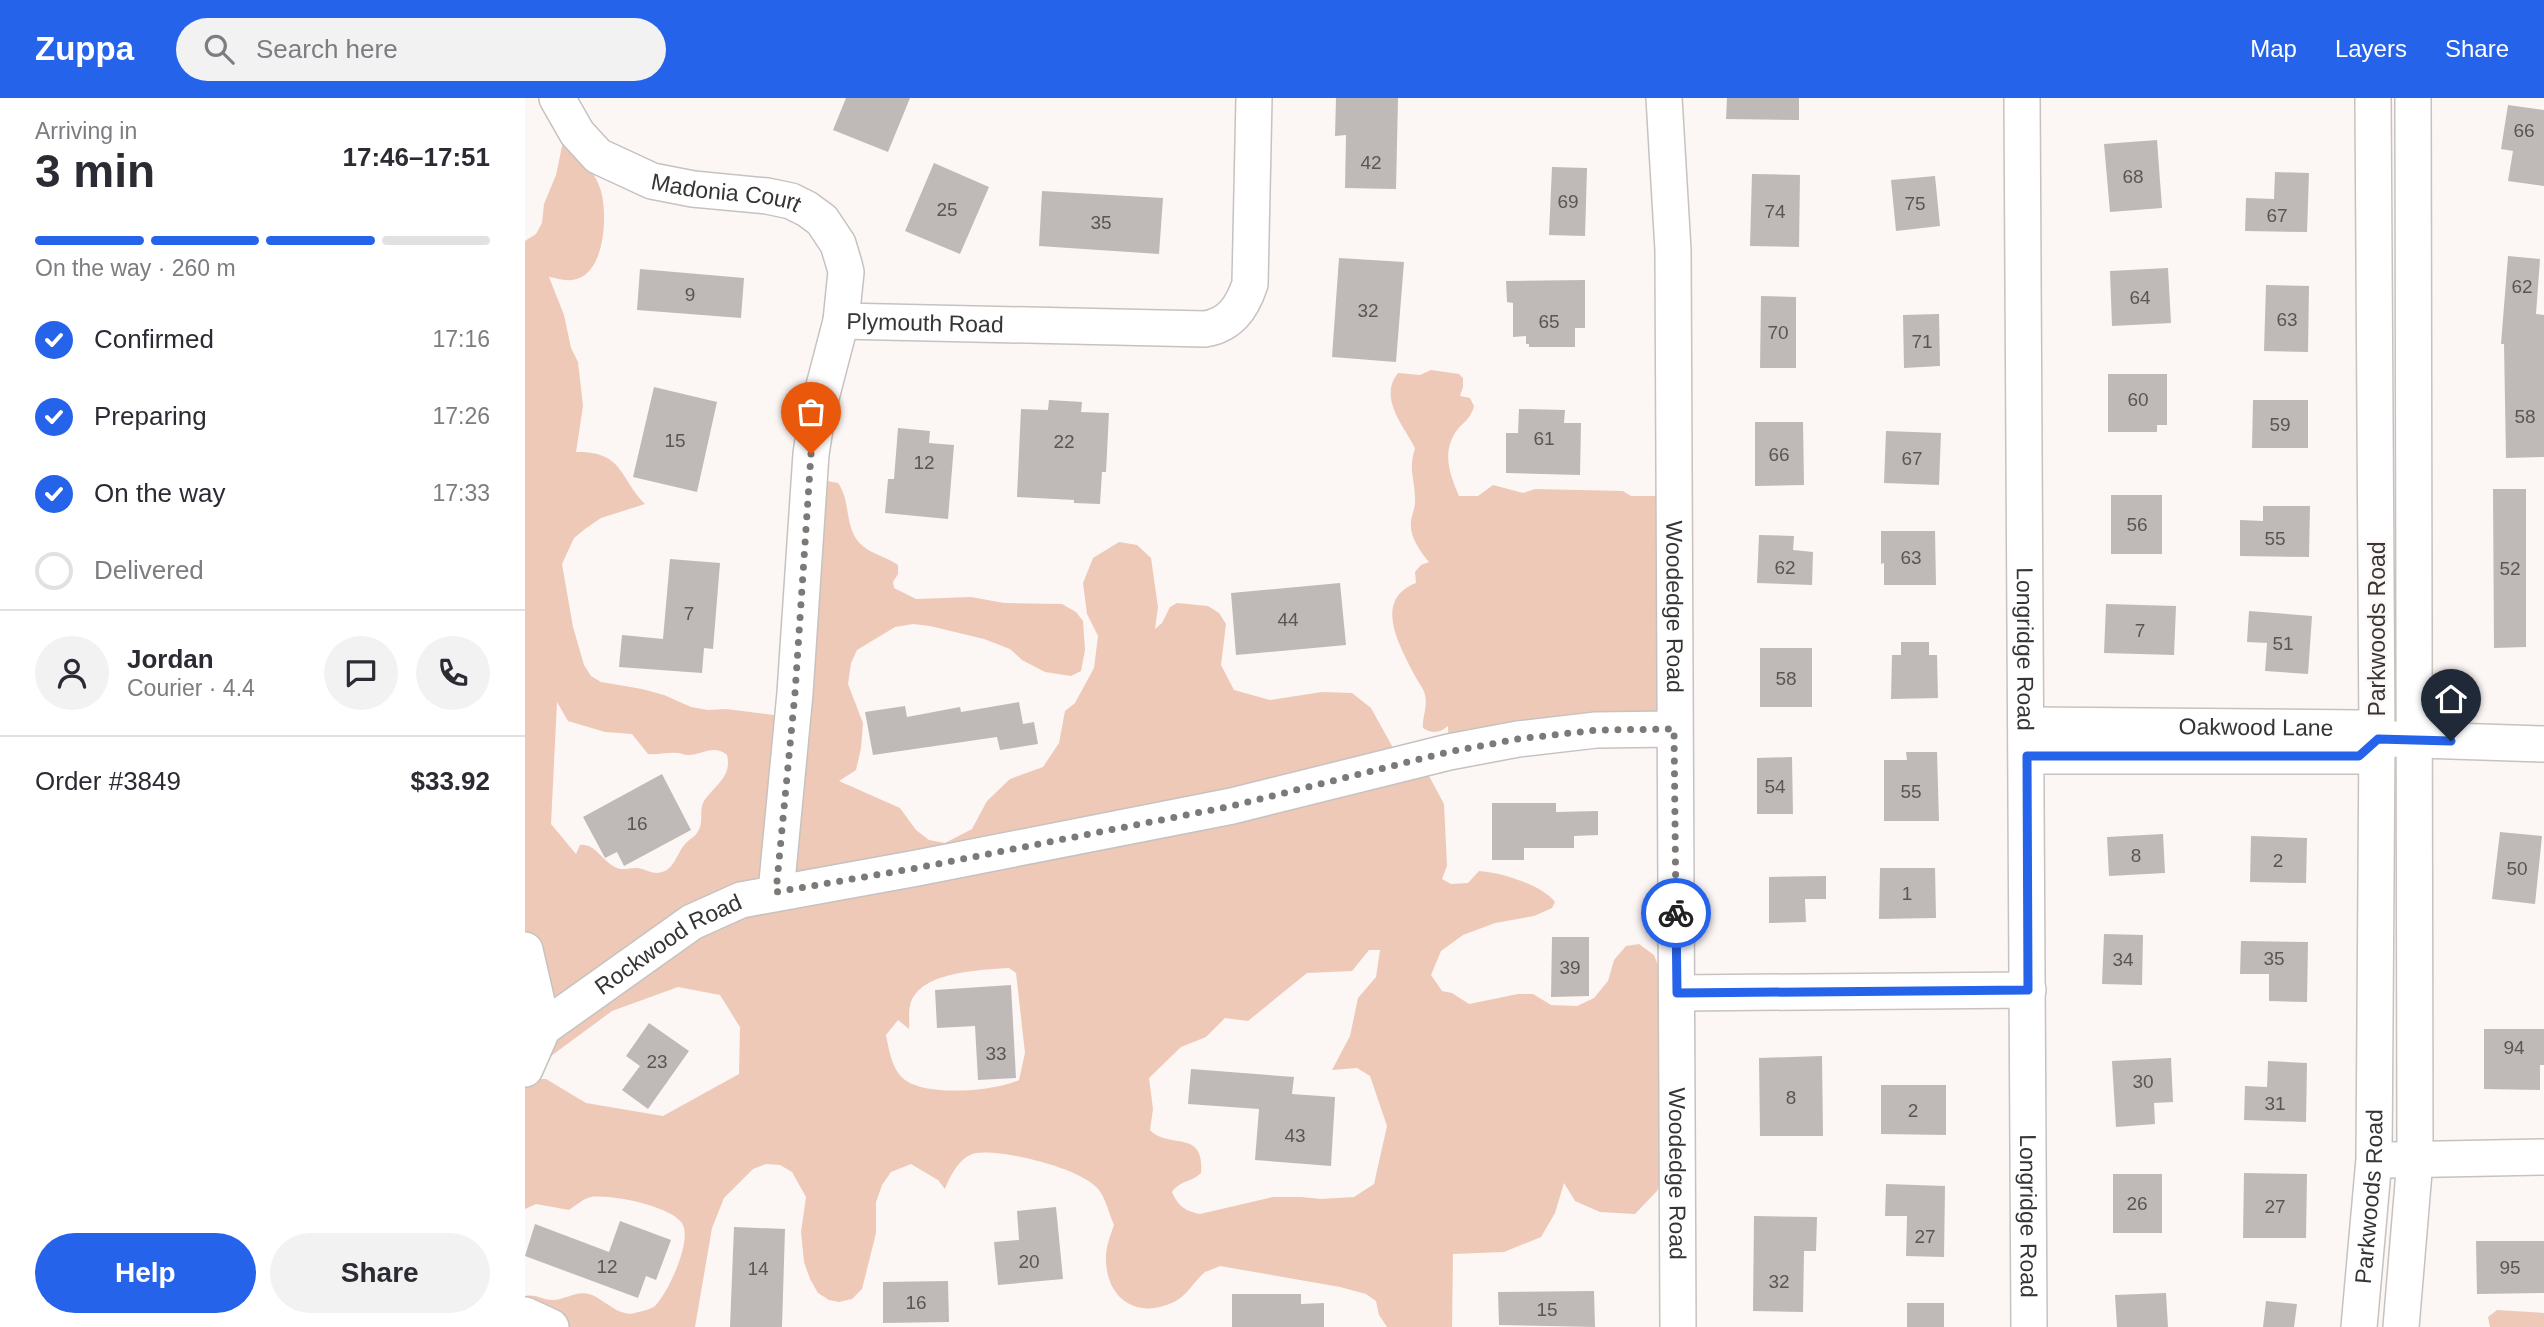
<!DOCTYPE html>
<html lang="en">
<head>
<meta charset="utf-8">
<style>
	body { margin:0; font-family:Helvetica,sans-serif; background:#f2f2f3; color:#2b2b33; height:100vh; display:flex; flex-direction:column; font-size:26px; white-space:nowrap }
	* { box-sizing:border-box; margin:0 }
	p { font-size:23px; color:#7c7c81 }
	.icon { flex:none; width:38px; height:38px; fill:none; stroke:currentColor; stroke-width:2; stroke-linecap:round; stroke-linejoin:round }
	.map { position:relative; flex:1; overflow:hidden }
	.drawer { display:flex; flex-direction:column; background:#fff; width:525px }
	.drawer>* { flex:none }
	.pin { position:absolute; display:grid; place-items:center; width:60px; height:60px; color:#fff; margin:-72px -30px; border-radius:50% 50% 50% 0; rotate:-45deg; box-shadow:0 0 7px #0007 }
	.pin .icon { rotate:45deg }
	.courier { position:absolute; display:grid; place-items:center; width:70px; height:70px; margin:-35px; border:5px solid #2563eb; border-radius:50%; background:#fff; color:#222; box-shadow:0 2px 9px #0007 }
	.head em { font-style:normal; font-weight:600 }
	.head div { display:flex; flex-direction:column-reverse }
	.head { display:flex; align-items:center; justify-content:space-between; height:119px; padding:0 35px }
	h1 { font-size:46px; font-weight:600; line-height:52px }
	.bar { display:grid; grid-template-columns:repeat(4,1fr); gap:10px 7px; align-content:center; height:84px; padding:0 35px }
	.bar i { height:9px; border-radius:5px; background:#e1e1e2 }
	.bar .on { background:#2563eb }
	.bar p { grid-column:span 4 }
	.line { display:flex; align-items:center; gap:18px; padding:0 35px; border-top:2px solid #e1e1e2 }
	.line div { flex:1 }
	.round { display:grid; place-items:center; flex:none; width:74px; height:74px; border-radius:37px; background:#f2f2f3 }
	ol { padding:0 35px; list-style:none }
	li { display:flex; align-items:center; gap:21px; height:77px }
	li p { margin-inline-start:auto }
	li .icon { padding:7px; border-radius:50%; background:#2563eb; color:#fff; stroke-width:4 }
	li:last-child { color:#7c7c81 }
	li i { width:38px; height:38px; border:4px solid #e1e1e2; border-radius:50% }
	.cta { display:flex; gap:14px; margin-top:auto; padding:14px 35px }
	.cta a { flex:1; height:80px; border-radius:42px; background:#2563eb; color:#fff; font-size:28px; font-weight:600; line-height:80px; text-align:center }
	.cta a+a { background:#f2f2f3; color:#2b2b33 }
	header { display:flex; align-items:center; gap:42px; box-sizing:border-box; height:98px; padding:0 35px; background:#2563eb; color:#fff }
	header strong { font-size:33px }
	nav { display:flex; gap:38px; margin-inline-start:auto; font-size:24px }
	.search { width:490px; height:63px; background:#f2f2f3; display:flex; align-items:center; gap:18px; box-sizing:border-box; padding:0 24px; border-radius:38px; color:#7c7c81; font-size:26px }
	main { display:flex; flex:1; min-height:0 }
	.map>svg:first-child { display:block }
	.green { fill:#eec9b8; fill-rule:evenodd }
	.building { fill:#bfbab7 }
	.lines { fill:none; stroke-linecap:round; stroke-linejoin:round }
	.minor-casing { stroke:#c7c2bf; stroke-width:38 }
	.minor { stroke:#fff; stroke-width:35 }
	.done { stroke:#7c7977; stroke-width:7; stroke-dasharray:0 12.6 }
	.route { stroke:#2563eb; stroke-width:9 }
	.labels { text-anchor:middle; stroke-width:5; stroke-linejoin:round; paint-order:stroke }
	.number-label { font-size:19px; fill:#595655 }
	.street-label { font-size:23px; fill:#373534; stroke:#fcf6f4 }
</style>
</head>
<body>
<header>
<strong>Zuppa</strong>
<div class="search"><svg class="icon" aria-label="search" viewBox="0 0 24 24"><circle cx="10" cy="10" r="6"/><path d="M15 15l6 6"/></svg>Search here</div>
<nav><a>Map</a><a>Layers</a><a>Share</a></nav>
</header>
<main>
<section class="drawer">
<div class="head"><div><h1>3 min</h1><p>Arriving in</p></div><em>17:46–17:51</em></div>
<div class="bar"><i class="on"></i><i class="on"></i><i class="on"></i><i></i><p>On the way · 260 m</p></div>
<ol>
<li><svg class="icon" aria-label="check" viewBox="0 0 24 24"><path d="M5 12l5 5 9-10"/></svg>Confirmed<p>17:16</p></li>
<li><svg class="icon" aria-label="check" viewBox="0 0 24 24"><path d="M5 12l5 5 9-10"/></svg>Preparing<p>17:26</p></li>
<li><svg class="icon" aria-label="check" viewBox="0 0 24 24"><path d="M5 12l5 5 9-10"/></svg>On the way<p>17:33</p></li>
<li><i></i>Delivered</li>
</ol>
<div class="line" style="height:126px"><a class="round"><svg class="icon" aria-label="person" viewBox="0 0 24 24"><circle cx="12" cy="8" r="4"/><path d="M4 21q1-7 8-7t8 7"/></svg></a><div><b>Jordan</b><p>Courier · 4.4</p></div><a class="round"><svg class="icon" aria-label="chat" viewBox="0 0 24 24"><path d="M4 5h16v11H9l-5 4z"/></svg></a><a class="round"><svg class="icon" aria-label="phone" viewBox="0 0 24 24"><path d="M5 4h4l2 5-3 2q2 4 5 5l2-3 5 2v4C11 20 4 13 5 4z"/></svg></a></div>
<div class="line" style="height:91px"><div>Order #3849</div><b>$33.92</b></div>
<div class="cta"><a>Help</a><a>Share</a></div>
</section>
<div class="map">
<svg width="2019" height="1229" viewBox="0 0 2019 1229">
	<rect width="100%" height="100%" fill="#fcf6f4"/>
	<path class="green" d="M39,39C52,55 71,74 76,93C83,118 80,180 46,182C39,183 31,180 24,179L39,217L46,250L53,264L58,308L51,354C98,353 94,379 120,406L76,420L60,431L49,440L37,466L48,529L59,567L66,578L76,584L117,591L139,597L166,609L183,612L201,611L249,617L258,612L291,394L302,383L313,385C327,404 318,433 339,449C349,457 362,459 373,467V476L368,484L369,490L391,501L446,499L479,505L537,506L551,514L558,523L560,552L556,573L546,578L520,574L497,562L485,551L459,541L405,528L388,526L370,529L332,552L326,565L323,586L338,625L336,650L331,672L314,683L375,710L391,732L404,742L420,745L447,731L462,703L485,681L518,669L534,645L540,613L550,605L569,570L573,538L562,516L558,485L568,460L594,444L612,447L626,460L633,509L630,531L637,525L645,509L652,505L683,508L694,515L701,526L696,567L709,592L745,602L797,594L827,595L846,610L877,666L903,676L919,706L922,768L917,781L926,786L943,785L954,773C975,774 1017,787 1030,804L1027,810L1009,818L970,825L938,837L916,853L906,877L917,893L927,895L944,906L993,896H1008L1026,907L1052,908L1069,900L1083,883L1089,862L1101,848L1114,846L1129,857L1140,886L1153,1031L1132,1093L1110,1116L1075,1114L1050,1103L1039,1085L1030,1115L1016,1139L979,1154L928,1156L927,1229H862L854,1217L851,1203L841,1196L815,1189L695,1168C691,1170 685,1172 680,1174C669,1183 662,1198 649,1204C614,1221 583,1203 581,1164C580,1150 585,1139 589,1127C584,1116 581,1101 574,1092C558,1070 477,1051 451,1055C435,1058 425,1078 420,1091L413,1082L386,1066L366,1074L357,1087L351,1104V1135L337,1191L327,1201L314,1204L304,1202L293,1195L285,1181L279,1164L276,1134L281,1099L267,1074L255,1067L241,1066L228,1071L199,1100L187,1130L170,1229H9L0,1214V1198C12,1196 15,1201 26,1202C40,1203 51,1191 67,1197C81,1203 94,1219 110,1215C116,1213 125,1212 130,1208C143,1195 168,1142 157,1125C145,1108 86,1096 66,1099C59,1100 50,1108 44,1112L11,1106L0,1111V981H21L61,1005L138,1018L214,976L215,929L195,897L153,889L87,913L22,961L0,846V143L11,136L17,125L19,106L31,77ZM32,604L43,623L80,634L107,636L123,656C133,657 142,654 152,655C156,655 159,657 163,657C178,657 188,646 202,657C207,679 191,686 179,703C174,711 178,721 175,729C172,738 167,739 161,745C151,755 150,774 132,775C125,775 118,770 111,770C103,770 97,773 90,769C77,763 70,745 55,747L51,756L26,726ZM844,852H855L851,879L833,900L825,938L807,972L832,970L845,978L862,1028L849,1086L829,1099L796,1101L776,1099H748L675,1116C660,1113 653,1108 647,1094C654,1083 667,1084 676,1075C680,1030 644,1052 625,1032L628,1011L624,980L656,949L681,939L700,920L723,923L782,875L827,873ZM484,870L491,875L500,955L494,982C470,993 403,999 380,982C367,972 364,952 361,937L373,922L384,931C385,924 383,915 385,908C392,873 457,872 484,870Z
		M906,272L934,276L938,280V289L935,298L945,300L949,308C945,323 938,323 930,335C917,356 925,377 934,398H953L968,387L998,395L1010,391L1098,393L1106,398H1149V631L924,654L923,628C915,635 907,636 898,630C897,620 903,607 900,597C899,591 893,584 890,578C875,548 847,502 891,485L890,474L896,467L904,464C895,453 884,438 886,423C887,416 891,408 890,401C890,380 883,373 890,350C879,328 853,300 873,275L895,277Z
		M1972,1212L2019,1215V1229H1965L1963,1219Z"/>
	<path class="building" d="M321,0H385L363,54L308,32Z
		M811,0H873L871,91L820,90L821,37L810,38Z
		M1202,0H1274V22L1201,21Z
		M1983,7L2019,12V88L1983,83L1988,53L1976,51Z
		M1632,42L1637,110L1585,114L1579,46Z
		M409,65L464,89L435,156L380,133Z
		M1027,69L1062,70L1060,138L1024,137Z
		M1750,74L1784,75L1782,134L1720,133L1721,100L1749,101Z
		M1227,76L1275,77L1274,149L1225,148Z
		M1410,78L1415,128L1371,133L1366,82Z
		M517,93L638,100L634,156L514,148Z
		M1983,158L2015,161L2011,216L2019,217V359L1981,360L1979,246H1976Z
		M814,160L879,164L871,264L807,259Z
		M1643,170L1646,225L1587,228L1585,173Z
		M115,171L219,180L216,220L112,212Z
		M1060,182V230H1050V249H1004V246H1001V238L988,239V205L982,204L981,183Z
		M1741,187L1784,188L1783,254L1739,253Z
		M1236,198L1271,199V270H1235Z
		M1414,216L1415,268L1379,270L1378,217Z
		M1583,276H1642V327H1632V334H1583Z
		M129,289L192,304L172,394L108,379Z
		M524,302L557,304L556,314L584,315L581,374H577L575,406L549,405V402L492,399L496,311L523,312Z
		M1728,302H1783V350H1727Z
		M994,311L1040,312L1039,325H1056L1055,377L981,375V335H993Z
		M1230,324H1278L1279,387L1230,388Z
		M373,330L405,333L404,345L429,347L423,421L360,415L363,381H369Z
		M1361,333L1416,335L1414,387L1359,385Z
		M1968,391H2001V549L1969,550Z
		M1586,397H1637V456H1586Z
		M1738,408H1785L1784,459L1715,458V422L1738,423Z
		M1356,433H1410L1411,487H1359V465L1356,466Z
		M1234,437L1269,438L1268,452L1288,454L1287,487L1232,485Z
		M145,461L195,465L188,551L179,550L177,575L94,569L97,537L138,541Z
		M815,485L821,547L711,557L706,495Z
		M1581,506L1651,508L1649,557L1579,555Z
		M1724,513L1787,518L1783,576L1740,573L1742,545L1722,544Z
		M1376,544H1404V557H1412L1413,600L1366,601L1367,557H1376Z
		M1235,550H1287V609H1235Z
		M494,604L498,626L509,624L513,646L475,652L472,639L348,657L340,614L380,608L382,619L435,609L436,614Z
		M1381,654H1412L1414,723H1359V662H1382Z
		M1267,659L1268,716H1232V660Z
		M137,676L166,732L99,768L92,754L80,760L58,719Z
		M967,705H1031V714L1073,713V737L1049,738V750H999V762H967Z
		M1975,734L2017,738L2010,806L1967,801Z
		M1638,736L1640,775L1584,778L1582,739Z
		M1726,738L1782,740L1781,785L1725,784Z
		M1355,770H1410L1411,820L1354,821Z
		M1301,778V801H1280L1281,824L1244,825V779Z
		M1579,836L1618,837L1617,887L1577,886Z
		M1027,839H1064V898L1026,899Z
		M1716,843L1783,844L1782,904L1744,903V876H1715Z
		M486,887L491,980L453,982L450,928L412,930L410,892Z
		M124,925L164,953L123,1011L97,992L115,968L101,958Z
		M1959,931H2019V967H2015V992L1959,991Z
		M1297,958L1298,1038H1235L1234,960Z
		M1646,960L1648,1004L1629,1005L1630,1026L1591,1029L1587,963Z
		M1743,963L1782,965L1781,1024L1719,1022L1720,988L1742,989Z
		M666,971L769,979L767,996L810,999L806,1068L730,1062L734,1011L663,1006Z
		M1356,987H1421V1037L1356,1036Z
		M1719,1075L1782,1076L1781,1140H1718Z
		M1588,1076H1637V1135H1588Z
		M1361,1086L1420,1088L1419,1159L1381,1158L1382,1118H1360Z
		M531,1109L538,1181L473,1187L469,1144L494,1142L492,1113Z
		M1229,1118L1292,1119L1291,1153H1279L1278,1214L1228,1213Z
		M95,1123L146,1142L131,1182L121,1178L113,1200L0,1158L10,1126L84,1154Z
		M209,1129L260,1131L257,1229H205Z
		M1951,1143H2019V1195L1952,1196Z
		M423,1183L424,1224L358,1225V1184Z
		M1069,1193L1070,1229L974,1227L973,1194Z
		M1641,1195L1643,1229H1592L1590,1197Z
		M707,1196H776V1206L799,1205V1229H707Z
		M1741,1203L1772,1206L1769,1229H1738Z
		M1382,1205H1419V1229H1382Z"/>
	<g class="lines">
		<defs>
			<g id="minor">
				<path id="s1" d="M32,0L52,35L73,58L127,83L168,91L242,98L266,103L282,111L297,122L313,146L319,166L321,174L316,223L293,311L286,356L270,595L251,794"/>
				<path id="s2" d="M1139,0L1148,152L1153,1229"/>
				<path id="s3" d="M1497,0L1504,1229"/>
				<path id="s4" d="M316,223L680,231C705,227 717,210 725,186L729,0"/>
				<path id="s5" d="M1502,627L1834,630L1852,641L1834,658H1502"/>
				<path d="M1866,641L2019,646"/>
				<path d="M0,852L18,930"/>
				<path d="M1152,895L1503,892"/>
				<path id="s6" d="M0,971L18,930L167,824L216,802L392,770L707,708L924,654L993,641L1071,632L1149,631"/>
				<path d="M1867,1062L2019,1059"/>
				<path d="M0,1217L26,1229"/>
				<path id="s7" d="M1834,1229L1849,1061L1852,641L1848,0"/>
				<path d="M1876,1229L1890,1062L1888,0"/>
			</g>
		</defs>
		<use href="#minor" class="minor-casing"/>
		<use href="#minor" class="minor"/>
	</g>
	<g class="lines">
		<path class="done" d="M286,356L270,595L251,794L392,770L707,708L923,654L993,641L1072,632L1149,631L1151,815"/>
		<path class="route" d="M1151,815L1152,895L1503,892L1502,658H1834L1853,641L1926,643"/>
	</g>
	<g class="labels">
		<g class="number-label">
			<text x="1999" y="39">66</text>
			<text x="846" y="71">42</text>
			<text x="1608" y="85">68</text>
			<text x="1043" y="110">69</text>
			<text x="1390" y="112">75</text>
			<text x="422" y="118">25</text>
			<text x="1250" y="120">74</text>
			<text x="1752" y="124">67</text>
			<text x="576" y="131">35</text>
			<text x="1997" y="195">62</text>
			<text x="165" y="203">9</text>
			<text x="1615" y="206">64</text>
			<text x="843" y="219">32</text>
			<text x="1762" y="228">63</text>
			<text x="1024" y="230">65</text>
			<text x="1253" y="241">70</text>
			<text x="1397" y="250">71</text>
			<text x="1613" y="308">60</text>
			<text x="2000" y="325">58</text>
			<text x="1755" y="333">59</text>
			<text x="1019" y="347">61</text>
			<text x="150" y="349">15</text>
			<text x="539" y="350">22</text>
			<text x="1254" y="363">66</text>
			<text x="1387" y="367">67</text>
			<text x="399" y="371">12</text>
			<text x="1612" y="433">56</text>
			<text x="1750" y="447">55</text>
			<text x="1386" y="466">63</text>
			<text x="1260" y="476">62</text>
			<text x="1985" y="477">52</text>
			<text x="164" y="522">7</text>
			<text x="763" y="528">44</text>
			<text x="1615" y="539">7</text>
			<text x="1758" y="552">51</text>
			<text x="1261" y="587">58</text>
			<text x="1250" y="695">54</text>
			<text x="1386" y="700">55</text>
			<text x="112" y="732">16</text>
			<text x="1611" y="764">8</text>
			<text x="1753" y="769">2</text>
			<text x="1992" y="777">50</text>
			<text x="1382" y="802">1</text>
			<text x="1749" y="867">35</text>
			<text x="1598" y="868">34</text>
			<text x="1045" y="876">39</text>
			<text x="1989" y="956">94</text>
			<text x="471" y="962">33</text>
			<text x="132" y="970">23</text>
			<text x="1618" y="990">30</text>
			<text x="1266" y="1006">8</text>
			<text x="1750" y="1012">31</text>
			<text x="1388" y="1019">2</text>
			<text x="770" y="1044">43</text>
			<text x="1612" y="1112">26</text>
			<text x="1750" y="1115">27</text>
			<text x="1400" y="1145">27</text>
			<text x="504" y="1170">20</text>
			<text x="82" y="1175">12</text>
			<text x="1985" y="1176">95</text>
			<text x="233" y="1177">14</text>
			<text x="1254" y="1190">32</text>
			<text x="391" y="1211">16</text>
			<text x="1022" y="1218">15</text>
		</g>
		<g class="street-label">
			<text dy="8" stroke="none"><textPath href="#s1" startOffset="206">Madonia Court</textPath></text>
			<text dy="8" stroke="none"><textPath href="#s4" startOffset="84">Plymouth Road</textPath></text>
			<text dy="8" stroke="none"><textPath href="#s2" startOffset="509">Woodedge Road</textPath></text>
			<text transform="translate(1852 531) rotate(-90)" y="8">Parkwoods Road</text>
			<text dy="8" stroke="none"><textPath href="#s3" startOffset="551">Longridge Road</textPath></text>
			<text dy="8" stroke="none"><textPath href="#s5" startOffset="229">Oakwood Lane</textPath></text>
			<text dy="8" stroke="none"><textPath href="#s6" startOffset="196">Rockwood Road</textPath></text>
			<text dy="8" stroke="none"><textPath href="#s2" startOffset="1076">Woodedge Road</textPath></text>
			<text dy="8" stroke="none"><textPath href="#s7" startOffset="131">Parkwoods Road</textPath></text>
			<text dy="8" stroke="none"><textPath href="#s3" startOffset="1118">Longridge Road</textPath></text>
		</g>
	</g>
</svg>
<div class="pin" style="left:286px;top:356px;background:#ea580c"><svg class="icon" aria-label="bag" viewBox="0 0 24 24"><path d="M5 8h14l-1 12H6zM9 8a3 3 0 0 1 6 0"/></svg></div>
<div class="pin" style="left:1926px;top:643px;background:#1f2937"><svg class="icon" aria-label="home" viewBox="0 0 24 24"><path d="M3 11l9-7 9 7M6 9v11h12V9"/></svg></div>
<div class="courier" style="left:1151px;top:815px"><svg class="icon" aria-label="bike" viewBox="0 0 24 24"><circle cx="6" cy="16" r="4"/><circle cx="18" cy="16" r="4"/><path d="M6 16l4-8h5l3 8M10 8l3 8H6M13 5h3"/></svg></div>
</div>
</main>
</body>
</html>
